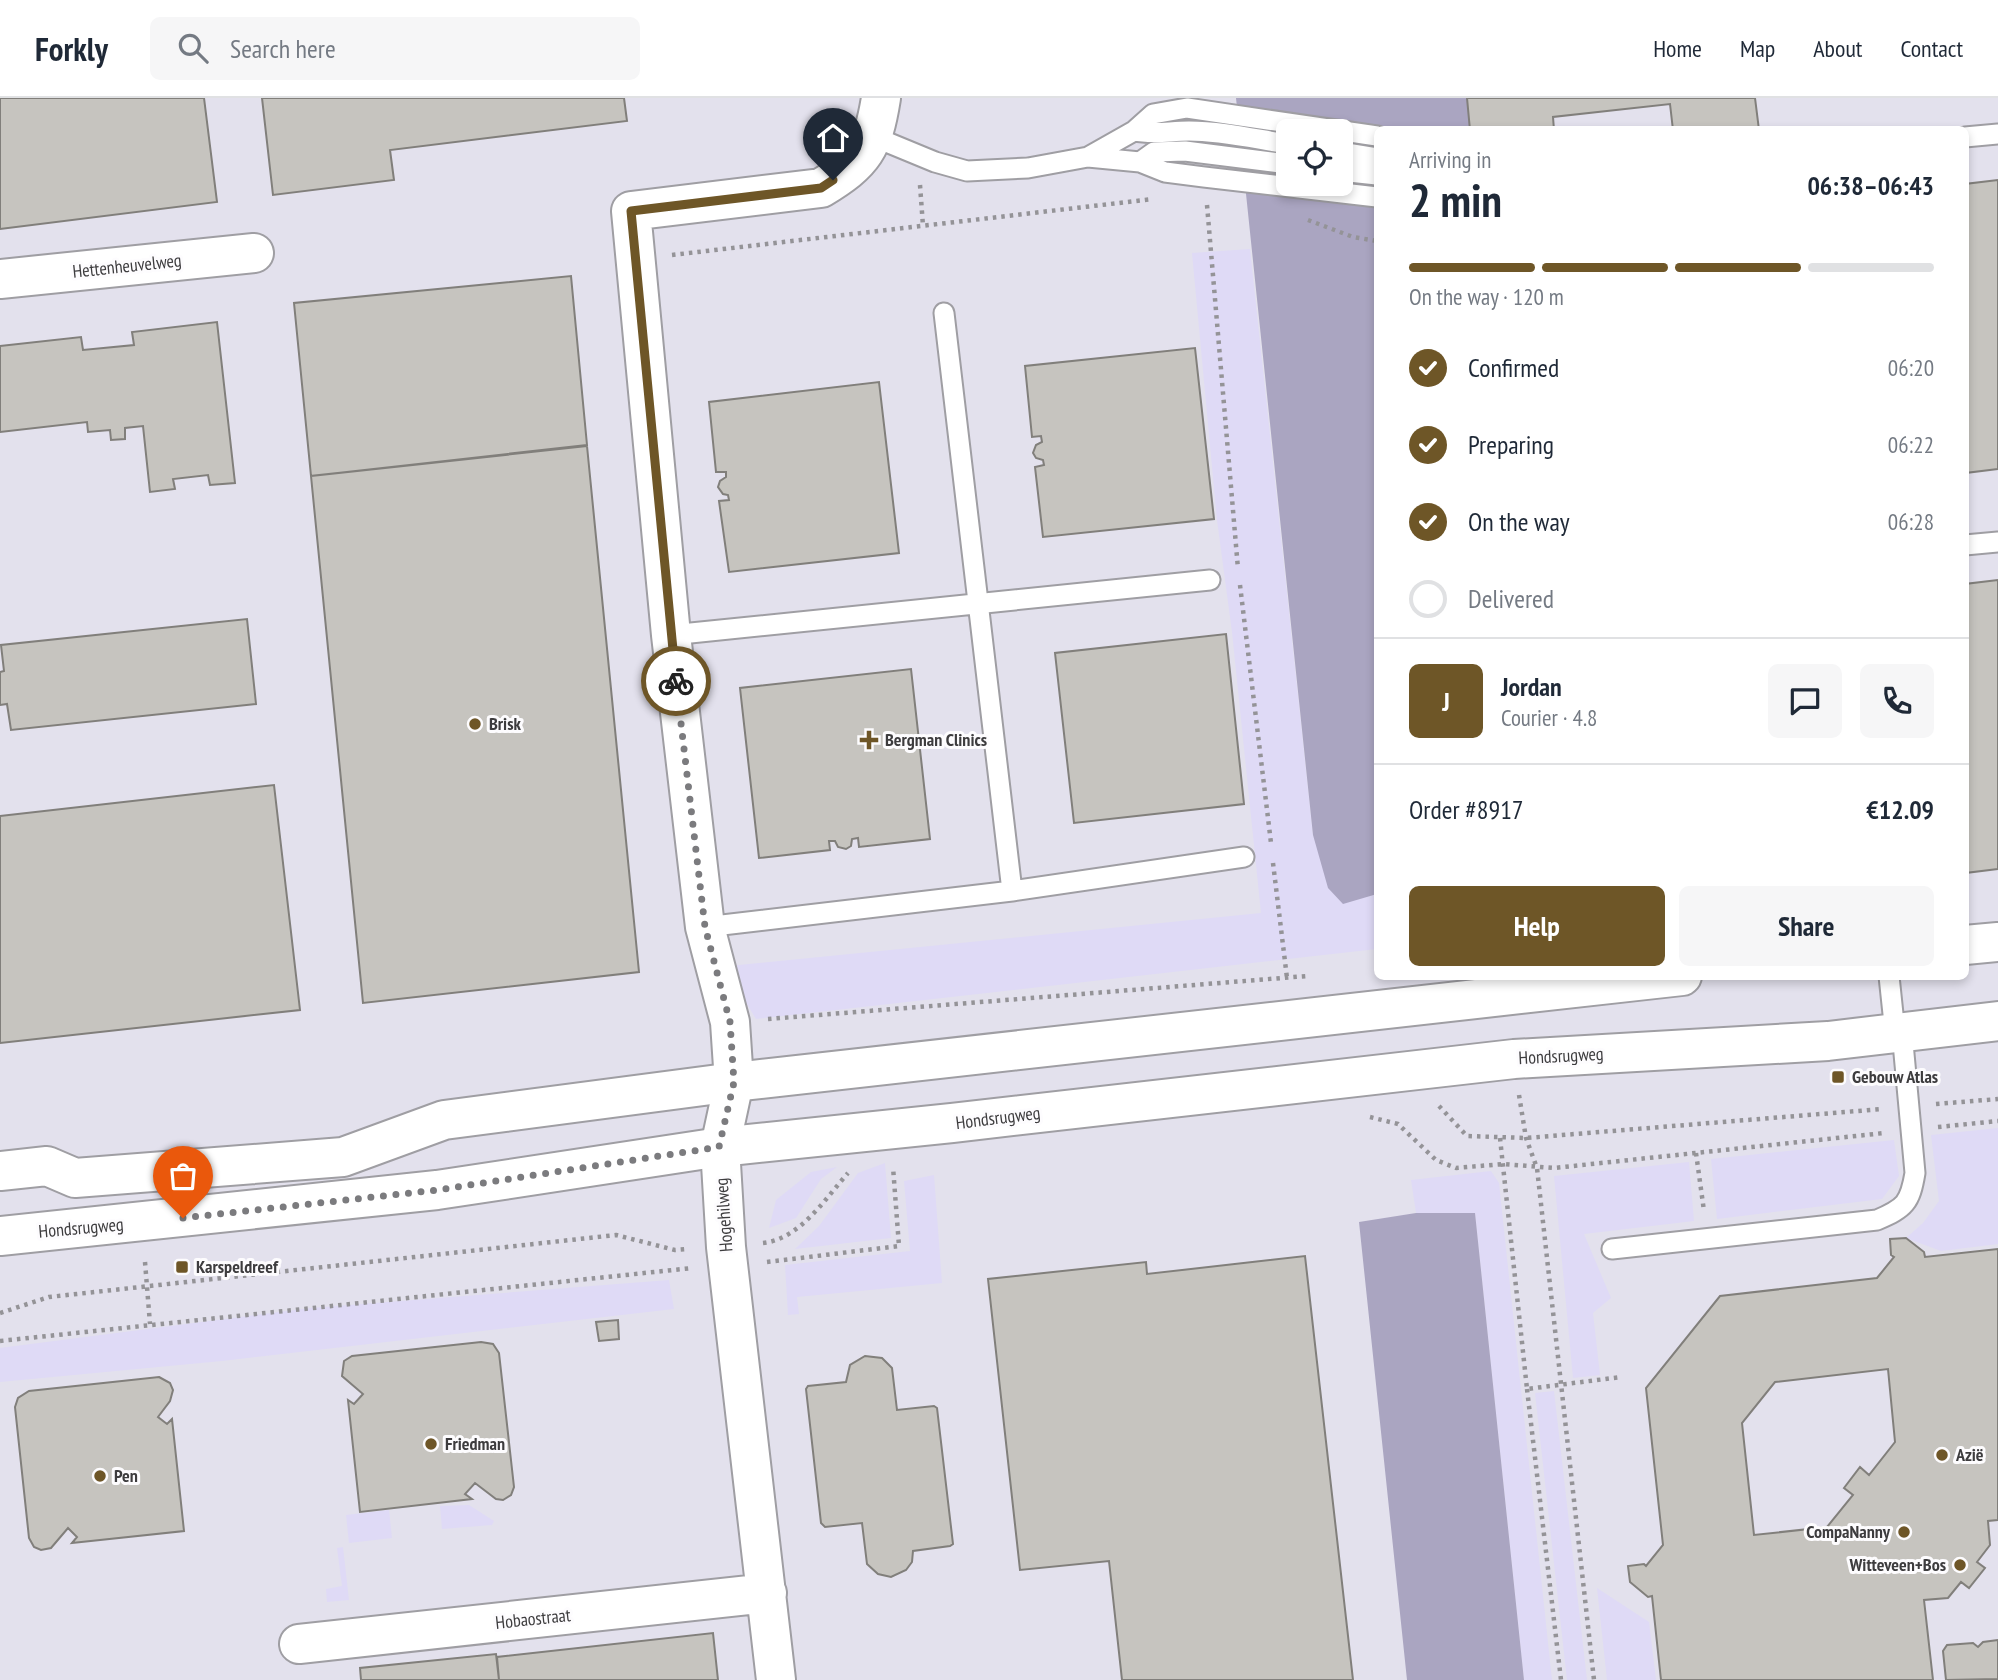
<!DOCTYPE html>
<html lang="en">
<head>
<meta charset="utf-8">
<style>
	body { margin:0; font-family:"PT Sans Narrow",sans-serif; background:#f6f6f7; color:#1f2937; height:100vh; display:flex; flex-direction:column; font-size:26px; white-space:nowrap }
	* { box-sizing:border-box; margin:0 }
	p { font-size:23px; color:#747a83 }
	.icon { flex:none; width:38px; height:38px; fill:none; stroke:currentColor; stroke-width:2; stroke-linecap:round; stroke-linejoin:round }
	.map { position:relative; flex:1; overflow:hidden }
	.details { position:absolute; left:1374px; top:28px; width:595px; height:854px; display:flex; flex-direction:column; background:#fff; border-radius:10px; box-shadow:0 4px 10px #0003 }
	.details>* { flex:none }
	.controls { position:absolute; left:1276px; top:21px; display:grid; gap:14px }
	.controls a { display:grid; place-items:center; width:77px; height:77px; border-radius:10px; background:#fff; box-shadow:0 4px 10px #0003; font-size:35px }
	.pin { position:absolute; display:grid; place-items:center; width:60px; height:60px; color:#fff; margin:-72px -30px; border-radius:50% 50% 50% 0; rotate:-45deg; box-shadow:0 0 7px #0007 }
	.pin .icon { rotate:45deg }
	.courier { position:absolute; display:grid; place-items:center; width:70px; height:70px; margin:-35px; border:5px solid #6e5627; border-radius:50%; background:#fff; color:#222; box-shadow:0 2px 9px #0007 }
	.headline em { font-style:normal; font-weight:600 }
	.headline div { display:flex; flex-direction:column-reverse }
	.headline { display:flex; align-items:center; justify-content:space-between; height:119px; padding:0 35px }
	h1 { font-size:46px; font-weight:600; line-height:52px }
	.bar { display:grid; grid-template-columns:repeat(4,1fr); gap:10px 7px; align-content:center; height:84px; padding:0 35px }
	.bar i { height:9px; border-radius:5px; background:#e0e1e3 }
	.bar .current { background:#6e5627 }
	.bar p { grid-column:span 4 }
	.line { display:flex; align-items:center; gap:18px; padding:0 35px; border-top:2px solid #e0e1e3 }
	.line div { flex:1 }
	.round { display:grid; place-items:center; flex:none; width:74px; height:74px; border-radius:10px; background:#f6f6f7 }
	ol { padding:0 35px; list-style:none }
	li { display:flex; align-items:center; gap:21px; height:77px }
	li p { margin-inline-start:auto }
	li .icon { padding:7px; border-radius:50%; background:#6e5627; color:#fff; stroke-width:4 }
	li:last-child { color:#747a83 }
	li i { width:38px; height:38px; border:4px solid #e0e1e3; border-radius:50% }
	.cta { display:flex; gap:14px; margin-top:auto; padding:14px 35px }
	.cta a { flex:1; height:80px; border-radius:10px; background:#6e5627; color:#fff; font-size:28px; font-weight:600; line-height:80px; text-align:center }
	.cta a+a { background:#f6f6f7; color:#1f2937 }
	header { display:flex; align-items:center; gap:42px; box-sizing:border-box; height:98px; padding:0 35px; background:#fff; border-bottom:2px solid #e0e1e3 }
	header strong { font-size:33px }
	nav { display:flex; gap:38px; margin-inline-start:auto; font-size:24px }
	.search { width:490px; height:63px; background:#f6f6f7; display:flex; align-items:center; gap:18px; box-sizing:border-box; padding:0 24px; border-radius:10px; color:#747a83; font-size:26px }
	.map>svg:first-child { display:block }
	.built { fill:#e3e1ed; fill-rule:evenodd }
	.green { fill:#dfdaf6 }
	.water { fill:#aaa5c1; fill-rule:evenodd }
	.building { fill:#c6c4bf; stroke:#817f7b; stroke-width:2; fill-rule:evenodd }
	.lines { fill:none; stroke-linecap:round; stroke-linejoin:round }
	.lane-casing { stroke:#9f9ea3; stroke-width:23 }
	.street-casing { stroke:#9f9ea3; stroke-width:42 }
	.secondary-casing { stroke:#9f9ea3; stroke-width:42 }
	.path { stroke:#949397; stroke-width:4.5; stroke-dasharray:3.5 5; stroke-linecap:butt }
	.lane { stroke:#fff; stroke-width:19 }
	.street { stroke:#fff; stroke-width:38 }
	.secondary { stroke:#fff; stroke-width:38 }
	.done { stroke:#7b7b7e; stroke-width:7; stroke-dasharray:0 12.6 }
	.route { stroke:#6e5627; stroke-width:9 }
	.poi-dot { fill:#6e5627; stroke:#fdfcfe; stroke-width:2.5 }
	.labels { text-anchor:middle; stroke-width:6; stroke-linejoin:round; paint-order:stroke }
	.street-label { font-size:18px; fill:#3d3c3e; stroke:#fdfcfe }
	.poi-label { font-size:18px; font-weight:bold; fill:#3d3c3e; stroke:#fdfcfe; text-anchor:start }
</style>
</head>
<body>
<header>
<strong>Forkly</strong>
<div class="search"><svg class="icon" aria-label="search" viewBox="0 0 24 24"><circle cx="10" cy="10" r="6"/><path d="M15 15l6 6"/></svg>Search here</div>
<nav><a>Home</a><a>Map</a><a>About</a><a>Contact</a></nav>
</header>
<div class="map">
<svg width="1998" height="1582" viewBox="0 0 1998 1582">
	<rect width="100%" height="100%" fill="#efeff4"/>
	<path class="built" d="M0,0H1998V1582H0ZM1377,32H1965V878H1377ZM1288,33H1340V86H1288Z"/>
	<path class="green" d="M1250,151L1313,737L1343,805L1375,796L1377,851L756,921L732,882L729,868L1261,815L1232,534L1217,422L1192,155Z
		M1998,1030V1146L1941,1153L1906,1140L1923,1125L1939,1103L1931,1037Z
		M1894,1042L1899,1078L1882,1101L1717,1121L1711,1061Z
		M1689,1064L1694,1123L1584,1136L1611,1200L1593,1215L1600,1277L1573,1280L1554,1078Z
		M885,1065L891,1140L795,1151L819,1128L858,1075Z
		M837,1069L821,1081L796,1120L769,1130L776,1102L811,1074Z
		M1491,1073L1499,1085L1552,1582H1524L1475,1115H1416L1411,1082Z
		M934,1077L942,1185L797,1199L799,1216L788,1217L785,1167L910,1153L904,1083Z
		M669,1182L674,1211L222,1263L0,1284V1250L311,1210Z
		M1554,1293L1587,1582H1567L1535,1295Z
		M469,1407L494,1423L492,1427L442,1431L440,1408Z
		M389,1412L392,1440L349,1445L346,1417Z
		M343,1449L349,1502L327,1504L326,1491L342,1488L337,1450Z
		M1597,1490L1649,1524L1656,1582H1607Z"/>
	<path class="water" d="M1236,0H1467L1470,31L1377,32V796L1343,806L1328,790L1313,737ZM1288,33H1340V86H1288Z
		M1416,1115H1475L1524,1582H1407L1359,1124Z"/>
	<path class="building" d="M0,0H204L217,104L0,131Z
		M262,0H624L627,23L390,52L394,82L273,97Z
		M1467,0H1755L1759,32H1673L1670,6L1553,19L1554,32H1470Z
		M1998,82V371L1965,375V86Z
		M571,178L587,347L311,378L294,205Z
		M217,224L235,385L210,387L208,377L173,381L175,391L150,394L143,328L125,330V341L111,342L110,332L88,334L87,324L0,334V248L81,239L83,252L134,247L132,234Z
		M1195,250L1214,421L1043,439L1035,369L1044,367L1043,362L1036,360L1033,355L1036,347L1042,344L1041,338L1032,339L1025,268Z
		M879,284L899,455L729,474L719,403L729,402L728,397L723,396L718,389L720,383L726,379V374H716L709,304Z
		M587,348L639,874L363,905L311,378Z
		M1998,482V771L1965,775V486Z
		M247,521L256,606L11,632L7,606L0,607V574L4,573L1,547Z
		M1226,536L1244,706L1074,725L1055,555Z
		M911,571L930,741L859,749L858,740L852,741L851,748L846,751L838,749L835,743H829L830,752L759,760L740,590Z
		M274,687L300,912L0,945V718Z
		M1906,1140L1924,1154L1925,1159L1998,1151V1422L1988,1423L1990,1447L1977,1464L1985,1470L1969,1490L1961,1484L1948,1500L1924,1502L1933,1582H1661L1652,1498L1648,1499L1630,1484L1628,1468L1644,1466L1646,1468L1663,1447L1646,1290L1720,1198L1877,1180L1894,1159L1891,1157L1890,1141ZM1888,1271L1895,1344L1869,1377L1860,1369L1844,1390L1853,1397L1827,1429L1754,1437L1742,1325L1775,1284Z
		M1305,1158L1353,1582H1122L1109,1463L1020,1472L988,1181L1146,1164L1147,1176Z
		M618,1222L619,1241L599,1243L596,1224Z
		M481,1244L493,1246L499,1255L514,1389L511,1397L503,1402L496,1401L475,1385L465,1396L472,1401L360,1414L348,1302L354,1306L363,1296L342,1278L344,1263L352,1258Z
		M865,1258L882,1260L892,1270L897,1312L934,1308L937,1310L953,1446L950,1448L913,1453L912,1464L906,1472L891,1479L878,1476L867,1466L862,1425L825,1429L821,1425L806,1291L808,1288L846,1284L850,1267Z
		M159,1279L170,1285L173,1292L170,1303L158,1319L167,1326L172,1321L184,1433L72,1445L77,1439L68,1430L51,1450L41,1452L34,1449L29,1440L15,1309L18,1300L29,1293Z
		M713,1535L718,1582H499L497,1559Z
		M1998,1542V1581L1946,1582L1943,1553L1947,1547L1973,1545L1978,1549L1983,1544Z
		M496,1556L499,1582H361L360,1570Z"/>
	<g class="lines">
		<defs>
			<path id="lane" d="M1134,33C1155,37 1169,33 1189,33C1222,33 1255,41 1288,46
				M872,38L935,64L967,73L1028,70L1088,59L1140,64L1165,74L1204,79L1377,99
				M1965,39L1998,36
				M1340,54L1377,60
				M1088,59L1134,33L1153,16L1187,10L1377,38
				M1140,64L1154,54L1185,53L1288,66
				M1340,73L1377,77
				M944,215L1012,793
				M1965,447L1998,444
				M671,537L1210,482
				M705,829L1012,793L1244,759
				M1889,878L1895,935
				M1612,1151L1877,1122C1905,1110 1910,1105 1915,1075L1902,934"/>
			<path id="street" d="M0,181L254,155
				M299,1546L767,1495
				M776,1582L726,1149L720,1049L734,984L730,924L705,829L671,537L631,113L821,90C864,64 873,50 881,0"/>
			<path id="secondary" d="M1965,847L1998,844
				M0,1073L47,1068L75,1080L343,1059L444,1022L734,984L1682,878
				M0,1138L437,1092L720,1049L952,1025L1514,961L1828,943L1998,923"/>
		</defs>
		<use href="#lane" class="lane-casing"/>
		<use href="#street" class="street-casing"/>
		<use href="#secondary" class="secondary-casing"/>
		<path class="path" d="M920,87L923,128
			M1207,107L1238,471
			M1308,122L1353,139L1377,143
			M672,157L1153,101
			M1240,487L1271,745
			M1273,765L1287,880
			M768,921L1307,878
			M1519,997L1526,1040L1537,1070L1594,1582
			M1936,1006L1998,1001
			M1439,1008L1467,1038L1526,1040L1882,1011
			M1370,1019L1398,1026L1436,1062L1456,1070L1503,1066L1554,1070L1884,1035
			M1938,1029L1998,1023
			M1500,1040L1527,1291L1621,1279
			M1696,1055L1704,1113
			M763,1145C800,1141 825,1101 848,1075
			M145,1164L150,1226
			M767,1164L899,1148L893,1069
			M0,1215L49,1199L616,1137L675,1152L688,1151
			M0,1243L692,1170
			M1527,1291L1561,1582"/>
		<use href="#lane" class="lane"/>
		<use href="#street" class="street"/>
		<use href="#secondary" class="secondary"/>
	</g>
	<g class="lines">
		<path class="done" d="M183,1120L437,1092L719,1049L734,984L730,924L705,829L676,583"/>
		<path class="route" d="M676,583L631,113L821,90L833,82"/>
	</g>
	<g class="poi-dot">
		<circle cx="475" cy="626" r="7"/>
		<path d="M865.5 631.5h7v7h7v7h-7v7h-7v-7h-7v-7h7z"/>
		<rect x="1831" y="972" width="14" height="14" rx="3.5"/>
		<rect x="175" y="1162" width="14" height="14" rx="3.5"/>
		<circle cx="431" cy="1346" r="7"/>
		<circle cx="1942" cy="1357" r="7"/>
		<circle cx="100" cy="1378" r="7"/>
		<circle cx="1904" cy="1434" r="7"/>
		<circle cx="1960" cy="1467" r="7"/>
	</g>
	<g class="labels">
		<g class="street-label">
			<text transform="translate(127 168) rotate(-6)" y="6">Hettenheuvelweg</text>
			<text transform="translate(1561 958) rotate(-3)" y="6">Hondsrugweg</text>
			<text transform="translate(998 1020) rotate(-7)" y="6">Hondsrugweg</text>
			<text transform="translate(724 1117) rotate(-94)" y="6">Hogehilweg</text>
			<text transform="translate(81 1130) rotate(-5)" y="6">Hondsrugweg</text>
			<text transform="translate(533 1521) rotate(-6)" y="6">Hobaostraat</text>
		</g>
		<g class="poi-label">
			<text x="489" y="632">Brisk</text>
			<text x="885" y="648">Bergman Clinics</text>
			<text x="1852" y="985">Gebouw Atlas</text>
			<text x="196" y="1175">Karspeldreef</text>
			<text x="445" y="1352">Friedman</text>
			<text x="1956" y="1363">Azië</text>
			<text x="114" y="1384">Pen</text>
			<text x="1890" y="1440" text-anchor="end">CompaNanny</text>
			<text x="1946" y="1473" text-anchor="end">Witteveen+Bos</text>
		</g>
	</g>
</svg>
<div class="controls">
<a><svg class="icon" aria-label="locate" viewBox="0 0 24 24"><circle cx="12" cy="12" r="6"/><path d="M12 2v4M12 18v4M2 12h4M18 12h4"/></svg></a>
</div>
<div class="pin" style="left:183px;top:1120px;background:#ea580c"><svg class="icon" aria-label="bag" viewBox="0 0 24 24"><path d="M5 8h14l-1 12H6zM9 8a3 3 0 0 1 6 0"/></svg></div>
<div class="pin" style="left:833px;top:82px;background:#1f2937"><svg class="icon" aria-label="home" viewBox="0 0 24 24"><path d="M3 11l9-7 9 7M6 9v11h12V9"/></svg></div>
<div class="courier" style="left:676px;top:583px"><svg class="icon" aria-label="bike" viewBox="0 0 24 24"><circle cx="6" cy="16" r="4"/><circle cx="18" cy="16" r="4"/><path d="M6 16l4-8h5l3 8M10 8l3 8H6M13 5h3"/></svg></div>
<section class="details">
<div class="headline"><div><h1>2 min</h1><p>Arriving in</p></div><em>06:38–06:43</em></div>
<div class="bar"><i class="current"></i><i class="current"></i><i class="current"></i><i></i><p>On the way · 120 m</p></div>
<ol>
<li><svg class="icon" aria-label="check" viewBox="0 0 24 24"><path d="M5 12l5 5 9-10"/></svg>Confirmed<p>06:20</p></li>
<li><svg class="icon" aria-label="check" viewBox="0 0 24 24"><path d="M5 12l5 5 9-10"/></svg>Preparing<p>06:22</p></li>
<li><svg class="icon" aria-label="check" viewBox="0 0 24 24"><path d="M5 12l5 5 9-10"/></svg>On the way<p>06:28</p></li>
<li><i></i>Delivered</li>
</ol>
<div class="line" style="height:126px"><b class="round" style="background:#6e5627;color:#fff">J</b><div><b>Jordan</b><p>Courier · 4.8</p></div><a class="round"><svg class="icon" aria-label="chat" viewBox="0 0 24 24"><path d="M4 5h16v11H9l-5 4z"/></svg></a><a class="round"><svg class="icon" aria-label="phone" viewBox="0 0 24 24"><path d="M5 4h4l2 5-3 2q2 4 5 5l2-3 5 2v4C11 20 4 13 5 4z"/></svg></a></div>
<div class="line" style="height:91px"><div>Order #8917</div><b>€12.09</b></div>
<div class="cta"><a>Help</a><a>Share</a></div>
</section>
</div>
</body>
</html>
